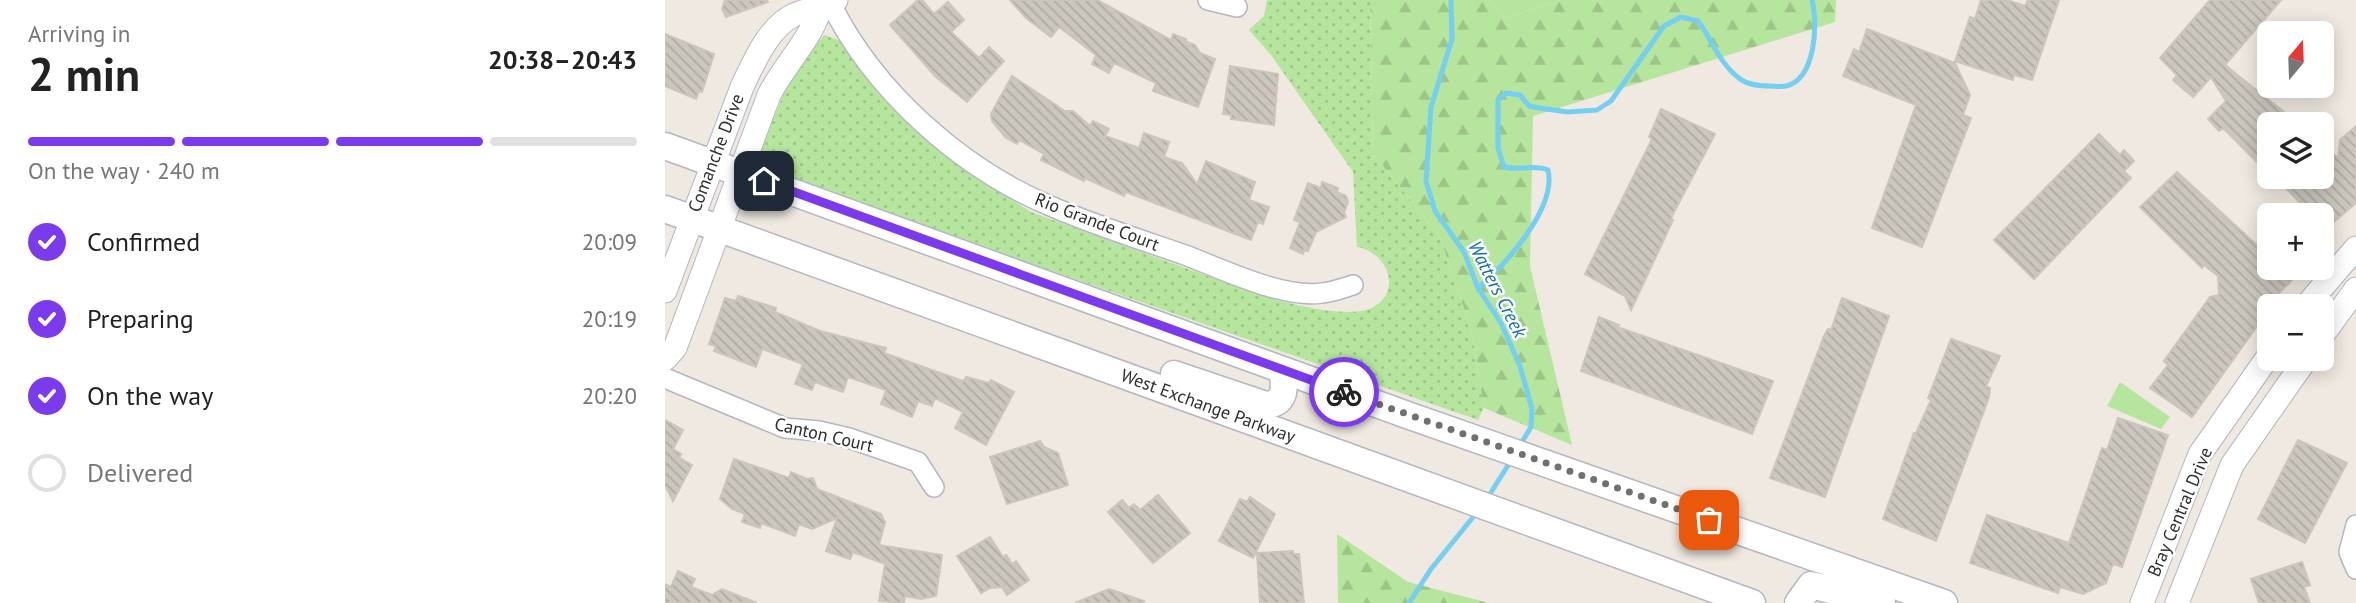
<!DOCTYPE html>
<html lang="en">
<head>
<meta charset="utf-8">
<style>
	body { margin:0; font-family:"PT Sans",sans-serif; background:#f6f6f6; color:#222; height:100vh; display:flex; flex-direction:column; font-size:26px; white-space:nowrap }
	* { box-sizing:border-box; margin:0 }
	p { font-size:23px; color:#767676 }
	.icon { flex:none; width:38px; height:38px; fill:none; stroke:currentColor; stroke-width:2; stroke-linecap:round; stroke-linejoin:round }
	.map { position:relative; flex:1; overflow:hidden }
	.drawer { display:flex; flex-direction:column; background:#fff; width:665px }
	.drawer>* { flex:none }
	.needle { width:46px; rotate:19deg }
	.fabs { position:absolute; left:1592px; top:21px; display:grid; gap:14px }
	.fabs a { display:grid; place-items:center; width:77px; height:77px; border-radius:10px; background:#fff; box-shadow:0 4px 18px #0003; font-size:35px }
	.pin { position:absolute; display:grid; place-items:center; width:60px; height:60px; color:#fff; margin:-30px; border-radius:14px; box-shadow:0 4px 10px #0006 }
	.courier { position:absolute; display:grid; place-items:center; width:70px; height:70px; margin:-35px; border:5px solid #7c3aed; border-radius:50%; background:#fff; color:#222; box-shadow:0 2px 9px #0007 }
	.summary em { font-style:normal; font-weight:700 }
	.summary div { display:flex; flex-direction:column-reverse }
	.summary { display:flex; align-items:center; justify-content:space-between; height:119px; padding:0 28px }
	h1 { font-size:46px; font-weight:700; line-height:52px }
	.bar { display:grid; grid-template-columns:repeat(4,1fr); gap:10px 7px; align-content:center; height:84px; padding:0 28px }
	.bar i { height:9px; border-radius:5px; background:#e0e0e0 }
	.bar .active { background:#7c3aed }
	.bar p { grid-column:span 4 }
	ol { padding:0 28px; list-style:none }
	li { display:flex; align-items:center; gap:21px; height:77px }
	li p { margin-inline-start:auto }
	li .icon { padding:7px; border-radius:50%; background:#7c3aed; color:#fff; stroke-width:4 }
	li:last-child { color:#767676 }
	li i { width:38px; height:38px; border:4px solid #e0e0e0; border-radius:50% }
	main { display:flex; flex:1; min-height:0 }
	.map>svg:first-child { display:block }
	.grass { fill:url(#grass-dots) }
	.forest { fill:url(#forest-firs) }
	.park { fill:#b6e59e }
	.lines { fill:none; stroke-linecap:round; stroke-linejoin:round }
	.stream { stroke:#75cff0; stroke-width:5 }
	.building { fill:url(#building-back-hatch); stroke:#cbc5ba; stroke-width:2 }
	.minor-casing { stroke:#b4b7c1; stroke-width:22 }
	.tertiary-casing { stroke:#b4b7c1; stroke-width:25 }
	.secondary-casing { stroke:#b4b7c1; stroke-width:29 }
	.minor { stroke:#fff; stroke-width:19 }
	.tertiary { stroke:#fff; stroke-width:23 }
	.secondary { stroke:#fff; stroke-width:26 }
	.done { stroke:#726f6d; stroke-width:7; stroke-dasharray:0 12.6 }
	.route { stroke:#7c3aed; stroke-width:9 }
	.labels { text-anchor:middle; stroke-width:5; stroke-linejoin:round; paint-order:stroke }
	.street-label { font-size:18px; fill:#2e2e2e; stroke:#fff }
	.water-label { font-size:19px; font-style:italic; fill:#0d6fa3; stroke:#fff }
</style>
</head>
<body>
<main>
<section class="drawer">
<div class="summary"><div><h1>2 min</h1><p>Arriving in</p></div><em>20:38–20:43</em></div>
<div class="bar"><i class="active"></i><i class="active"></i><i class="active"></i><i></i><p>On the way · 240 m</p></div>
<ol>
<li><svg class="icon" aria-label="check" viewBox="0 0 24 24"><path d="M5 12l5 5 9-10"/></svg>Confirmed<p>20:09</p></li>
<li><svg class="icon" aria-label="check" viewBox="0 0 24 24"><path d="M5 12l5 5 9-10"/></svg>Preparing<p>20:19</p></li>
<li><svg class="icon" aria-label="check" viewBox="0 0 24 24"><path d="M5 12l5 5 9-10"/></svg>On the way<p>20:20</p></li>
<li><i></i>Delivered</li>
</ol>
</section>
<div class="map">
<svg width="1691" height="603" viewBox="0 0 1691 603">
	<defs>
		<pattern id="grass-dots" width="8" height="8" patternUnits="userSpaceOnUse" patternTransform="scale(1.75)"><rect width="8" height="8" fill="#b6e59e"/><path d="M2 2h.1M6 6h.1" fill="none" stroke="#9dc588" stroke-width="1.8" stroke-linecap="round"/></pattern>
		<pattern id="forest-firs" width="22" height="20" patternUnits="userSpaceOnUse" patternTransform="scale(1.75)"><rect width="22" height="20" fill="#b6e59e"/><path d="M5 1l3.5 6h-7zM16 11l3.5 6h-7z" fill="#9dc588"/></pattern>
		<pattern id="building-back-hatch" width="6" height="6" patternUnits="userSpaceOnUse" patternTransform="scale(1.75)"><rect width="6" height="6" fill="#cbc7bf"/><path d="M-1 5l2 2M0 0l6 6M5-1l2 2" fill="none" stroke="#afaba4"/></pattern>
	</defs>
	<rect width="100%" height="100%" fill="#efe9e1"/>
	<path class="grass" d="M602,0H705L708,153L775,237L806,329L819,408L813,420L110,174L100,166L95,151L127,74L159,35L176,41L244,125L295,166L366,212L595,295C621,303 674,317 701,310C738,299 727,253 692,247L688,172L606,55L584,30L599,16Z"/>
	<path class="forest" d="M705,0H824L840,19L895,0H1171L1170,22L868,116L865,266L907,445L819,408L806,329L775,237L708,153Z
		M672,534L743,582L824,603H673Z"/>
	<path class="park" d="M824,0H895L840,19Z
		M1455,382L1505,417L1496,429L1442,406Z"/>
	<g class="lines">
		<path class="stream" d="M786,0L787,39L766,107L761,181L770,211L799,252L813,288L836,323L855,366L867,409L866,427L854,447
			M813,288C840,265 892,208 883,170C868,164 855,171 839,167L833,148V100L841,93L855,95L864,106L874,108L903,112L932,110L946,101L999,26L1016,17L1033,21C1047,40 1055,64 1074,78C1081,84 1095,86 1105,86C1109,86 1116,87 1121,86C1151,79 1153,23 1147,0
			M823,497L847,459
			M744,603L766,569L813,511"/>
	</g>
	<path class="building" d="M60,0H102L103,2L61,17L57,9Z
		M253,0H257L269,14L283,2L299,20L286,32L314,58L324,47L339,61L302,102L271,77L225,25Z
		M345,0H432L506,40L508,34L521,39L520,41L530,45L535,53L550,59L533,107L488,91L491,83L449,63L444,73L427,64L431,55L394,27L386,37L361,18Z
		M1316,0H1342L1360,6L1363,0H1394L1367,80L1349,75L1348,80L1290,61L1305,17L1310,19Z
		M1545,0H1616L1560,65L1634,124H1605V175L1558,128L1554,131L1543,119L1561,101L1546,77L1528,97L1508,80L1512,75L1495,58Z
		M1202,29L1290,63L1305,95L1298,115L1306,118L1257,247L1207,228L1251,105L1178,76L1189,49L1194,52Z
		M0,34L49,54L37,92L34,91L31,99L0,86Z
		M565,66L613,74L609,125L566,119V115L558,114Z
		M347,76L400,111H408L425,126L428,121L444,129L440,136L474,148L479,133L504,142L499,157L517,163L532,184L541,161L590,182L584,200L604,207L598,224L593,222L586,240L461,192L459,196L420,178L419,181L376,160L379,154L354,140L352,144L340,137L327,121L326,114Z
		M996,109L1050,134L1006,218L1008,220L966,310L960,296L920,274L987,139L984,137Z
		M1691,126V203L1657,232V215H1647L1610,177H1657V144L1673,158L1675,140Z
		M1434,134L1455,155L1459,150L1469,161L1459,171L1466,178L1369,279L1329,240Z
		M1512,172L1605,257V268H1616L1628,279L1607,300L1598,318L1527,417L1485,388L1503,365L1499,361L1545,297L1554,295L1553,276L1539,265L1537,268L1475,207Z
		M657,182L673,188L672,192L681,196L683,202L679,213L681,217L651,232L643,251L639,250L638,254L625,248L635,222L629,220L643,183L656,188Z
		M73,296L111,308L110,312L155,331L221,348L219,353L298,381L301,377L324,383L326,380L349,392L321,445L290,428L298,412L270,398L267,406L253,401L247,417L216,404L221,390L183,377L178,392L150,382L147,390L130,384L138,364L97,349L91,367L49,351L51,346L44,344L60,298L71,301Z
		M1177,298L1224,316L1160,497L1105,478L1159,336L1163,329L1166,330Z
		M934,317L954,325L952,327L1108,381L1087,434L916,371Z
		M1286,339L1335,356L1321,386L1325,388L1324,397L1271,541L1218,519L1249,433H1251L1266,400L1263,398Z
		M1453,418L1503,435L1457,567L1448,564L1441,583L1418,594L1395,587L1393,593L1305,563L1322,515L1404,543L1437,448L1442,450Z
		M0,420L18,430L8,449L16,454L14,458L27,465L8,501L0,485Z
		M1633,440L1682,463L1640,543L1593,519Z
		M375,441L379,447L393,453L403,485L342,504L325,457Z
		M69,459L124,478L126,472L142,479L148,478L152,489L216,514L220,522L214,545L277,555L271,596L256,599L240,596L239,603L214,601L220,564L188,552L185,559L161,551L172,518L147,529L134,524L130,536L96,523L95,528L77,522L80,514L67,509L55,499Z
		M493,495L525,533L488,563L443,512L457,500L464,508L469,504L475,510Z
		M585,497L610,514L588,558L554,541L575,499L582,502Z
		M325,537L338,557L341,555L347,564L351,561L364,580L342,595L337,587L325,588L316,593L292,556Z
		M628,551V554H634L639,603H595L592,553Z
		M1637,562L1645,585L1639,587L1645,603H1594L1586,579Z
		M13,571L30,579L26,587L47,595L57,589L92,603H0V584L6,587Z
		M444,589L479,601L478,603H410Z"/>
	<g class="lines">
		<defs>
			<path id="minor" d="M164,0C208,91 297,170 390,208C432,226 477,240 520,255C557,269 618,299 657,293C668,292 678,288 688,285
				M543,0L572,7
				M0,378L120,428L154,431L184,438L253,462L269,487
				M1691,525L1684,552L1691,569"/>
			<path id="tertiary" d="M0,291L77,87C88,64 103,27 129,15C143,9 156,8 171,0
				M1641,306L1691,248
				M1657,336L1691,289
				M0,359L10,348L104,95C119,65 145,41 155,9
				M1477,603L1535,454L1605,354
				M1512,603L1567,465L1641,359"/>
			<path id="secondary" d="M0,146L745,416L1279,603
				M0,209L1087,603
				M509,374L601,405C622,403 620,386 617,370
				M1133,603L1146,585L1217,603"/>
		</defs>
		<use href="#minor" class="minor-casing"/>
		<use href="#tertiary" class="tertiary-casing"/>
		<use href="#secondary" class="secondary-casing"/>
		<use href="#minor" class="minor"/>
		<use href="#tertiary" class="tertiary"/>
		<use href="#secondary" class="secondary"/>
	</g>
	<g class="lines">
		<path class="done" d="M679,392L1044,520"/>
		<path class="route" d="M99,181L679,392"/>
	</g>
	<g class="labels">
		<g class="street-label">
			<text transform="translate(51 153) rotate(-69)" y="6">Comanche Drive</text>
			<text transform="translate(432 222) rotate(21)" y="6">Rio Grande Court</text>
			<text transform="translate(543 406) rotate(20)" y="6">West Exchange Parkway</text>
			<text transform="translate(159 435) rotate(13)" y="6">Canton Court</text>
			<text transform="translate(1515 512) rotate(-67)" y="6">Bray Central Drive</text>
		</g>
		<g class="water-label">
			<text transform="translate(833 289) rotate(63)" y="7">Watters Creek</text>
		</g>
	</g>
</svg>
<div class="fabs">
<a><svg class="needle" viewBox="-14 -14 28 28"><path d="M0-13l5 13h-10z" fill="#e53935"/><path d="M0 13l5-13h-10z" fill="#767676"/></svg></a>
<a><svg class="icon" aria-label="layers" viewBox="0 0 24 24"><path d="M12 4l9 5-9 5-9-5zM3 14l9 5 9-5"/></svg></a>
<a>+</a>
<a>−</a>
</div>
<div class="pin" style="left:1044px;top:520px;background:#ea580c"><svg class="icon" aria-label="bag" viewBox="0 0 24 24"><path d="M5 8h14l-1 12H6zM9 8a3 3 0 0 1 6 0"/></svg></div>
<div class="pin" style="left:99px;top:181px;background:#1f2937"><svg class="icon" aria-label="home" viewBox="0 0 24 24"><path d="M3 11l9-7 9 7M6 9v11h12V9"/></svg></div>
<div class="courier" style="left:679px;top:392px"><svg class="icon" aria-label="bike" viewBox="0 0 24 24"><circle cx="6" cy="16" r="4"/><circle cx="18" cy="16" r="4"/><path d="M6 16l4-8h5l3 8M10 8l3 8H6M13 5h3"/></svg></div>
</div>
</main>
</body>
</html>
